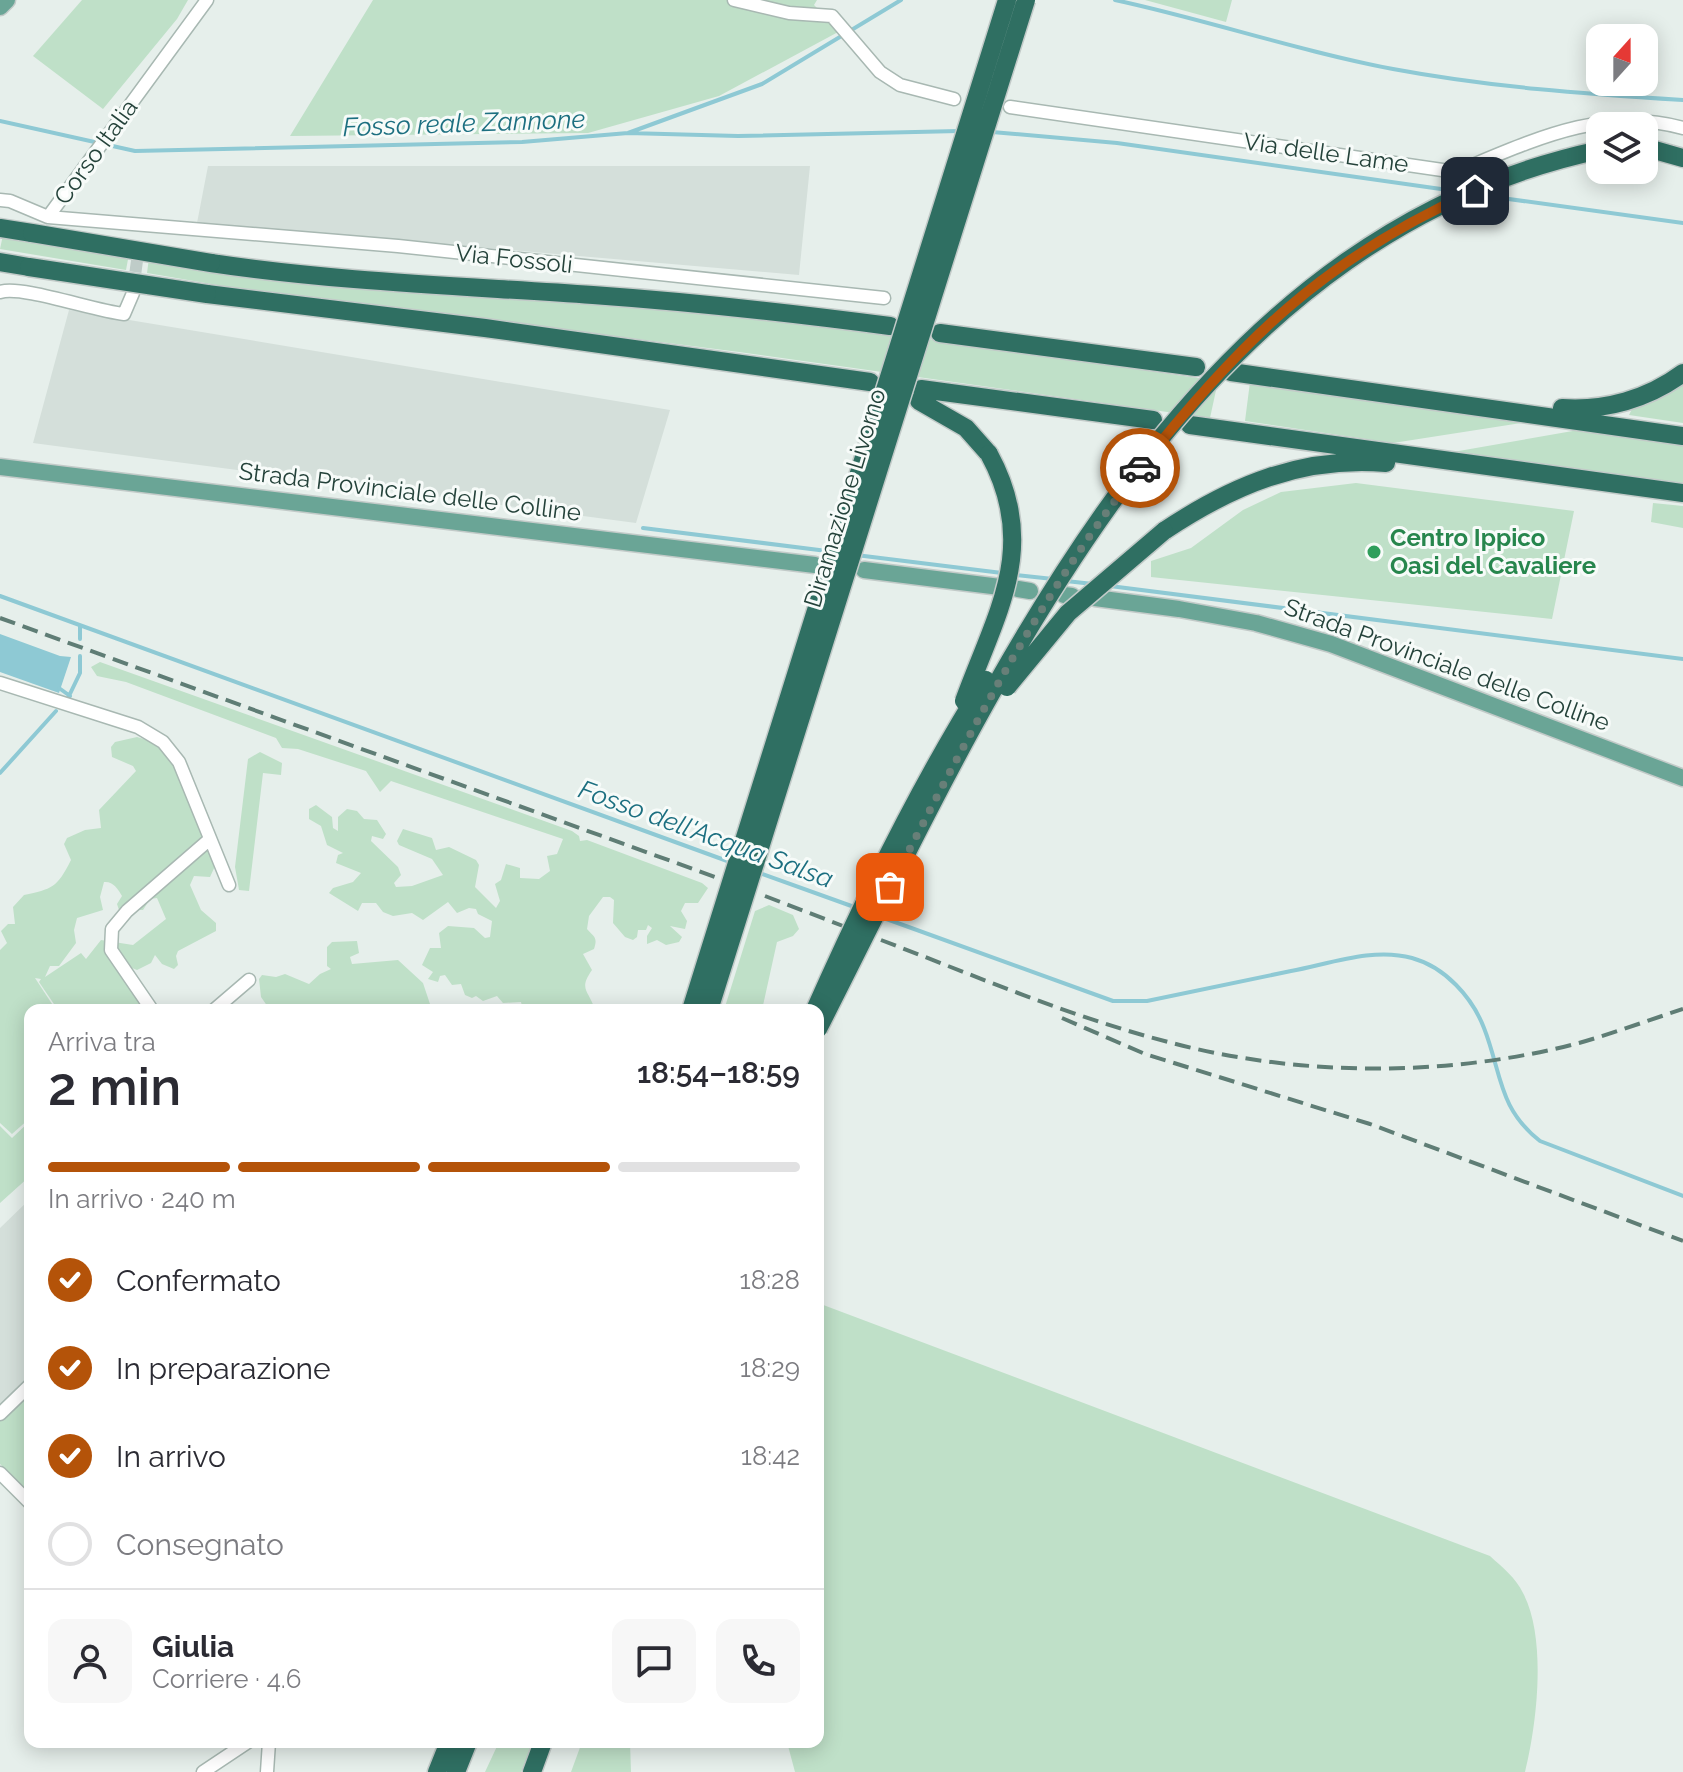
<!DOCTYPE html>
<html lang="it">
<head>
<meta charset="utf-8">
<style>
	body { margin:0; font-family:Raleway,sans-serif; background:#f7f7f7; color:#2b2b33; height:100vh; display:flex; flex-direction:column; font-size:30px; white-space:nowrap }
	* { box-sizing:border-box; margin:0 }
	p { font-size:26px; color:#7c7c81 }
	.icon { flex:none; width:44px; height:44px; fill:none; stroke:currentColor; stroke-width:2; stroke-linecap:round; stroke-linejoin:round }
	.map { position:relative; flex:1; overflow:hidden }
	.details { position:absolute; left:24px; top:1004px; width:800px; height:744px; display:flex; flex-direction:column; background:#fff; border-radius:16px; box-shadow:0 4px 20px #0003 }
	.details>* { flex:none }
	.needle { width:52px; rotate:21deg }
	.fabs { position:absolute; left:1586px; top:24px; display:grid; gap:16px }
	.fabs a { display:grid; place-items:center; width:72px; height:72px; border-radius:16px; background:#fff; box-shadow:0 4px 20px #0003; font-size:40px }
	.pin { position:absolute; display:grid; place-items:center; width:68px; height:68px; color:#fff; margin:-34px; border-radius:16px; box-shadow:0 4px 12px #0006 }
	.courier { position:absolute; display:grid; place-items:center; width:80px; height:80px; margin:-40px; border:6px solid #b45309; border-radius:50%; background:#fff; color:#222; box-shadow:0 2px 10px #0007 }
	.overview em { font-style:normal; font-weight:600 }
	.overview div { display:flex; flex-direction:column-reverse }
	.overview { display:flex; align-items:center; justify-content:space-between; height:136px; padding:0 24px }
	h1 { font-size:52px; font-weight:600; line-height:60px }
	.bar { display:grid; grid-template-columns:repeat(4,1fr); gap:12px 8px; align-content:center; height:96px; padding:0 24px }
	.bar i { height:10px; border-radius:6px; background:#e1e1e2 }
	.bar .selected { background:#b45309 }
	.bar p { grid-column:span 4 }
	.line { display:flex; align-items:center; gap:20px; padding:0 24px; border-top:2px solid #e1e1e2 }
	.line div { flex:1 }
	.round { display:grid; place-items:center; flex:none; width:84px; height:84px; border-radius:16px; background:#f7f7f7 }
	ol { padding:0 24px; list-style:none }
	li { display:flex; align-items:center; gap:24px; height:88px }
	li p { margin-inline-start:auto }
	li .icon { padding:8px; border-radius:50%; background:#b45309; color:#fff; stroke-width:4 }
	li:last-child { color:#7c7c81 }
	li i { width:44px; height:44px; border:4px solid #e1e1e2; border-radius:50% }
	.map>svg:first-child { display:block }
	.built { fill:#d4dfda }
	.green { fill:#bfe0c8; fill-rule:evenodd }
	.water { fill:#8ec9d4 }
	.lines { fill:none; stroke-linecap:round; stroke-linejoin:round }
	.stream { stroke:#8ec9d4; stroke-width:4 }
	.minor-tunnel { stroke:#bfccc8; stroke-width:12; stroke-dasharray:12 6; stroke-linecap:butt }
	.minor-casing { stroke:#a8b8b2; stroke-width:15 }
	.major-casing { stroke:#c2cac8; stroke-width:19 }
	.highway-casing { stroke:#c2cac8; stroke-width:21 }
	.minor { stroke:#fff; stroke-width:12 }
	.major { stroke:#6aa596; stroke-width:16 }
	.highway { stroke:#2f6f62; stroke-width:18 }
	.rail { stroke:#5f7d75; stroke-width:4; stroke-dasharray:16 8; stroke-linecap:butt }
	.highway-bridge-casing { stroke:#c2cac8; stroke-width:21; stroke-linecap:butt }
	.highway-bridge { stroke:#2f6f62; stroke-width:18 }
	.done { stroke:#687f78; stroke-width:8; stroke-dasharray:0 14.4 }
	.route { stroke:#b45309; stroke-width:10 }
	.leisure-dot { fill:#2e9e5b; stroke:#f7fbf9; stroke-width:3 }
	.labels { text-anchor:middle; stroke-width:6; stroke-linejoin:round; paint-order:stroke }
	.street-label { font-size:24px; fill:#24423a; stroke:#f7fbf9 }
	.leisure-label { font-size:24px; font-weight:bold; fill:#27864d; stroke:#f7fbf9; text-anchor:start }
	.water-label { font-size:26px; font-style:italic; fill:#1c6f80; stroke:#f7fbf9 }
</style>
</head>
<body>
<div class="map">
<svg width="1683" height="1772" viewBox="0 0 1683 1772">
	<rect width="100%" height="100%" fill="#e6efeb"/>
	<path class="built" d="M208,166H810L799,275L197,223Z
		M69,310L670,410L636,523L33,443Z
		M30,1199V1375L0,1404V1228Z"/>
	<path class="green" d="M82,0H188L177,19L103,109L33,56Z
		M373,0H817L814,5L840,31L719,96L588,133L290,136Z
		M1145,0H1232L1226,22Z
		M3,235L129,254L126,270L0,249Z
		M149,258L328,285L777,317L1218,381L1210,418L739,352L223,286L147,273Z
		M1250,382L1534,421L1393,443L1245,421Z
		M1683,382V423L1629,415L1633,407Z
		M1584,429L1683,443V484L1453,452Z
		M1356,483L1574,511L1552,619L1151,577V561L1191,548L1243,510L1281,492Z
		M1653,503L1683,506V528L1651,522Z
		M100,662L572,831L579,836L580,841L587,840L702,883L708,888L698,903H685L681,911L687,921L685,929L670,926L682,937L679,942L666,945L657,940L647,944V936L652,928L648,925L646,930H638L637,937L633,940L625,937L613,923L614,900L610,897H603L589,916L587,929C594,937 598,937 594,949L583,954L592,970C578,990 589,990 595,1010H523L521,1002L503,1003L497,996L483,1001L476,996L472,998L465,995L461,984L452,985L445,975L440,976L438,982L428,979L433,972L422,965L430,948H441L439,933L448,926L474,928L485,938L490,937L492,921L478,914L476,909L469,908L457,913L448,902L423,920L412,913L393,916L383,912L376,903H362L358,911L329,893L333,888L353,882L361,873L336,863L338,855L343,853L327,845L321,826L309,819V809L316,805L332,817L333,828L338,831V817L347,809L357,811L364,819L377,820L386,834L383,839L372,836L371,841L398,867L401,875L394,883L396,887L412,886L443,875L432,859L399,845L397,841L403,829L432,838L436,850L449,847L476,860L479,865L475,887L496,908L500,901L495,884L501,880L506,864L520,868V878L539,879L550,871L547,856L557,854L563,839L391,781L380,792L366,771L298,749L282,748L276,738L126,682L97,676L91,667Z
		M137,737C162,743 180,765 183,790L201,801L202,835L216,864L210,877L194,876L190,885L201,910L216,923V931L178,951L176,956L178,965L174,969L162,964L155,955L151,963L137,970L132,968L158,1010H58L39,982L41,979L35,978L56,1010H30V1118L12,1134L0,1123V950L7,943L1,931L8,924H15L13,907L24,895C52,889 57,888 71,860L64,844L67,838L85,830L101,828L99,810L136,771L133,766L112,757L111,747L115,742ZM104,882C113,881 118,889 122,896L117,904L119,910L134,905L136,910H143L150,899L157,898L166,919L133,945L101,940L86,959L81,953L45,977L50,966H59L76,943L74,930L77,918L103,910L100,897Z
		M260,752L282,763L281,775L263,773L249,891L239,890L235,867L248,759Z
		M769,905L793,915L799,929L793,936L777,942L762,1010H724L755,911Z
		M357,941L359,953L350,957L352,964L398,960L423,983L432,1010H270L261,997L259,979L262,975L276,977L285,974L309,984L320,974L331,969L327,966V947L332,942Z
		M30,1121V1176L0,1203V1126L12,1138Z
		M818,1303L1490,1556C1502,1567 1516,1578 1523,1593C1547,1638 1537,1724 1525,1772H795L787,1742H818Z
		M30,1391V1494L0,1464V1419Z
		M499,1742H533L521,1772H485Z
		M582,1742H630L631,1772H571Z"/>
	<path class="water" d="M0,634L60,656L71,657L59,693L0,672Z"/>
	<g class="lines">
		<path class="stream" d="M1115,0C1208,20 1298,51 1393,69C1489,87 1585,94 1683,100
			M0,121L135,151L522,142L628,133L762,84L901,0
			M992,132L1117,143L1455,191
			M628,133L738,136L959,131
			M1487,196L1683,223
			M643,528L827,551
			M856,555L1002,573
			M1015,575L1053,579
			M1066,581L1093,584
			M1110,586L1683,659
			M0,596L730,862
			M80,626V639
			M59,688L70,696
			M68,698L80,673V656
			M0,773L56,711
			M757,872L857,908
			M881,917L1113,1001H1147C1195,991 1243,981 1291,971C1329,964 1373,947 1412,958C1445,967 1472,997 1484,1028C1502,1074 1498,1108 1540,1141L1683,1196"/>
		<path class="minor-tunnel" d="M133,290L140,239"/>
		<defs>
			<path id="minor" d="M207,0L48,217L398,246L884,298
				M734,0L789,13L832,16L880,72L900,85L954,99
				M1010,107L1456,172C1529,142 1603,105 1683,128
				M0,200L10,201L48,217
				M0,292C22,285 94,311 124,314L133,293
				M0,683L138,727L163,742L179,762L229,885
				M152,1010L111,950L112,929L127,911L210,839
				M214,1010L249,980
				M0,1414L30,1385
				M0,1473L30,1503
				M203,1772L248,1742
				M267,1772L269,1742"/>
			<path id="major" d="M0,7L7,0
				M0,467L815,565
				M864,570L1000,587
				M1018,589L1030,591
				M1064,595L1072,596
				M1095,598L1179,609L1256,623L1331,644L1683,778"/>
			<path id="highway" d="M1644,147L1683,158
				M0,228L32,233
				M0,262L29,267
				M211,263C338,282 465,286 593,295C692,302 791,313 890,326
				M207,294L485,328L870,382
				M940,333L1196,367
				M1231,372L1683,436
				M921,389L1153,420
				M919,401L966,428L989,454
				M1562,408C1605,411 1648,399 1683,373
				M1190,425L1683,493
				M1164,531C1233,485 1302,456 1386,463
				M437,1772L449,1742
				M456,1772L468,1742
				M532,1772L543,1742"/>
		</defs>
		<use href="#minor" class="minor-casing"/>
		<use href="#major" class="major-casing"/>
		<use href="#highway" class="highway-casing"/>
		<use href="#minor" class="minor"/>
		<use href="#major" class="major"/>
		<use href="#highway" class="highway"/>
		<path class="rail" d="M0,618L715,877
			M765,896L843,926
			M881,940C976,976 1073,1018 1172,1043C1302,1077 1449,1077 1579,1043C1614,1033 1649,1020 1683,1009
			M1062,1018L1145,1054L1370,1124L1683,1241"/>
		<defs>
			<path id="highway-bridge" d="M32,233L211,263
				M29,267L207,294
				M1007,687L1068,613L1164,531
				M964,701C996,613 1040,547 989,454
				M691,1010L1007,0
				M709,1010L1026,0
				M815,1010C865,897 920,785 986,680
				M818,1029C993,686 1181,239 1600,150"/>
		</defs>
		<use href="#highway-bridge" class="highway-bridge-casing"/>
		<use href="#highway-bridge" class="highway-bridge"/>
	</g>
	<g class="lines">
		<path class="done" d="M890,887C965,743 1038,597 1140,468"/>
		<path class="route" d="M1140,468C1239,342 1326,257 1475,191"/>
	</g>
	<circle class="leisure-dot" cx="1374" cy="552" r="8"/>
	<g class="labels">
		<g class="street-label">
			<text transform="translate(96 152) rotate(-54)" y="8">Corso Italia</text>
			<text transform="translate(1326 153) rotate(8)" y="8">Via delle Lame</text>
			<text transform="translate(514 259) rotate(6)" y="8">Via Fossoli</text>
			<text transform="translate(410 492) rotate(7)" y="8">Strada Provinciale delle Colline</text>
			<text transform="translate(845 498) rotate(-73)" y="8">Diramazione Livorno</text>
			<text transform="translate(1447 665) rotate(20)" y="8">Strada Provinciale delle Colline</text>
		</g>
		<g class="leisure-label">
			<text x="1390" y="546">Centro Ippico<tspan x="1390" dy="28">Oasi del Cavaliere</tspan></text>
		</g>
		<g class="water-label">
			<text transform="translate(464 123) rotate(-2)" y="9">Fosso reale Zannone</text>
			<text transform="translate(706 834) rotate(20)" y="9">Fosso dell'Acqua Salsa</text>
		</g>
	</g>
</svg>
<div class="fabs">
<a><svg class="needle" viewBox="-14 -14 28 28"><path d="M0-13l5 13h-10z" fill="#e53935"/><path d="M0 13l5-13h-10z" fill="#7c7c81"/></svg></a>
<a><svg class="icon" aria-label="layers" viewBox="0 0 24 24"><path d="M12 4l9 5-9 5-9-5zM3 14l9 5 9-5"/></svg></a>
</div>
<div class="pin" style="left:890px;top:887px;background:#ea580c"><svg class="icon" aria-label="bag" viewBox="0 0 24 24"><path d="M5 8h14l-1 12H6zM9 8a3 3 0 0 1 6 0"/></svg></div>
<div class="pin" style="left:1475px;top:191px;background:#1f2937"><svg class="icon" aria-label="home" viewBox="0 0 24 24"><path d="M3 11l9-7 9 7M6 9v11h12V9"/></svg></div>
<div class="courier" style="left:1140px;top:468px"><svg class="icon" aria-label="car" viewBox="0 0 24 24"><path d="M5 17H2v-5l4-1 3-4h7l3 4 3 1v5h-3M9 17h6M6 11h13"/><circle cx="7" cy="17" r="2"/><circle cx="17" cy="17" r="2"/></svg></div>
<section class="details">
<div class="overview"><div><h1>2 min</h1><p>Arriva tra</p></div><em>18:54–18:59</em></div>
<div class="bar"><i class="selected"></i><i class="selected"></i><i class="selected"></i><i></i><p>In arrivo · 240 m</p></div>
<ol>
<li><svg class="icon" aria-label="check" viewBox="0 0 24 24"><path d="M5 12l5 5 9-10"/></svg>Confermato<p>18:28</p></li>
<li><svg class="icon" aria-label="check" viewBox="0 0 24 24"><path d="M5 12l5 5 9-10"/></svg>In preparazione<p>18:29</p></li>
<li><svg class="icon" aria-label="check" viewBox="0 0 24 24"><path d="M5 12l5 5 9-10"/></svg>In arrivo<p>18:42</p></li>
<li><i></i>Consegnato</li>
</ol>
<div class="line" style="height:144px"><a class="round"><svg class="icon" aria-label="person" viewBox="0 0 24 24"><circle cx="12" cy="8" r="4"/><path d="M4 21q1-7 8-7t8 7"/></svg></a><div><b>Giulia</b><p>Corriere · 4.6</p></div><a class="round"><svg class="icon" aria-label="chat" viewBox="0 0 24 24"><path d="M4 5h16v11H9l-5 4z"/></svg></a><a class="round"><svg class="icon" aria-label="phone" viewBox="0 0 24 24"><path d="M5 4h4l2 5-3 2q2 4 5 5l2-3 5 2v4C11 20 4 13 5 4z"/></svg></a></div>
</section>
</div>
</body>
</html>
